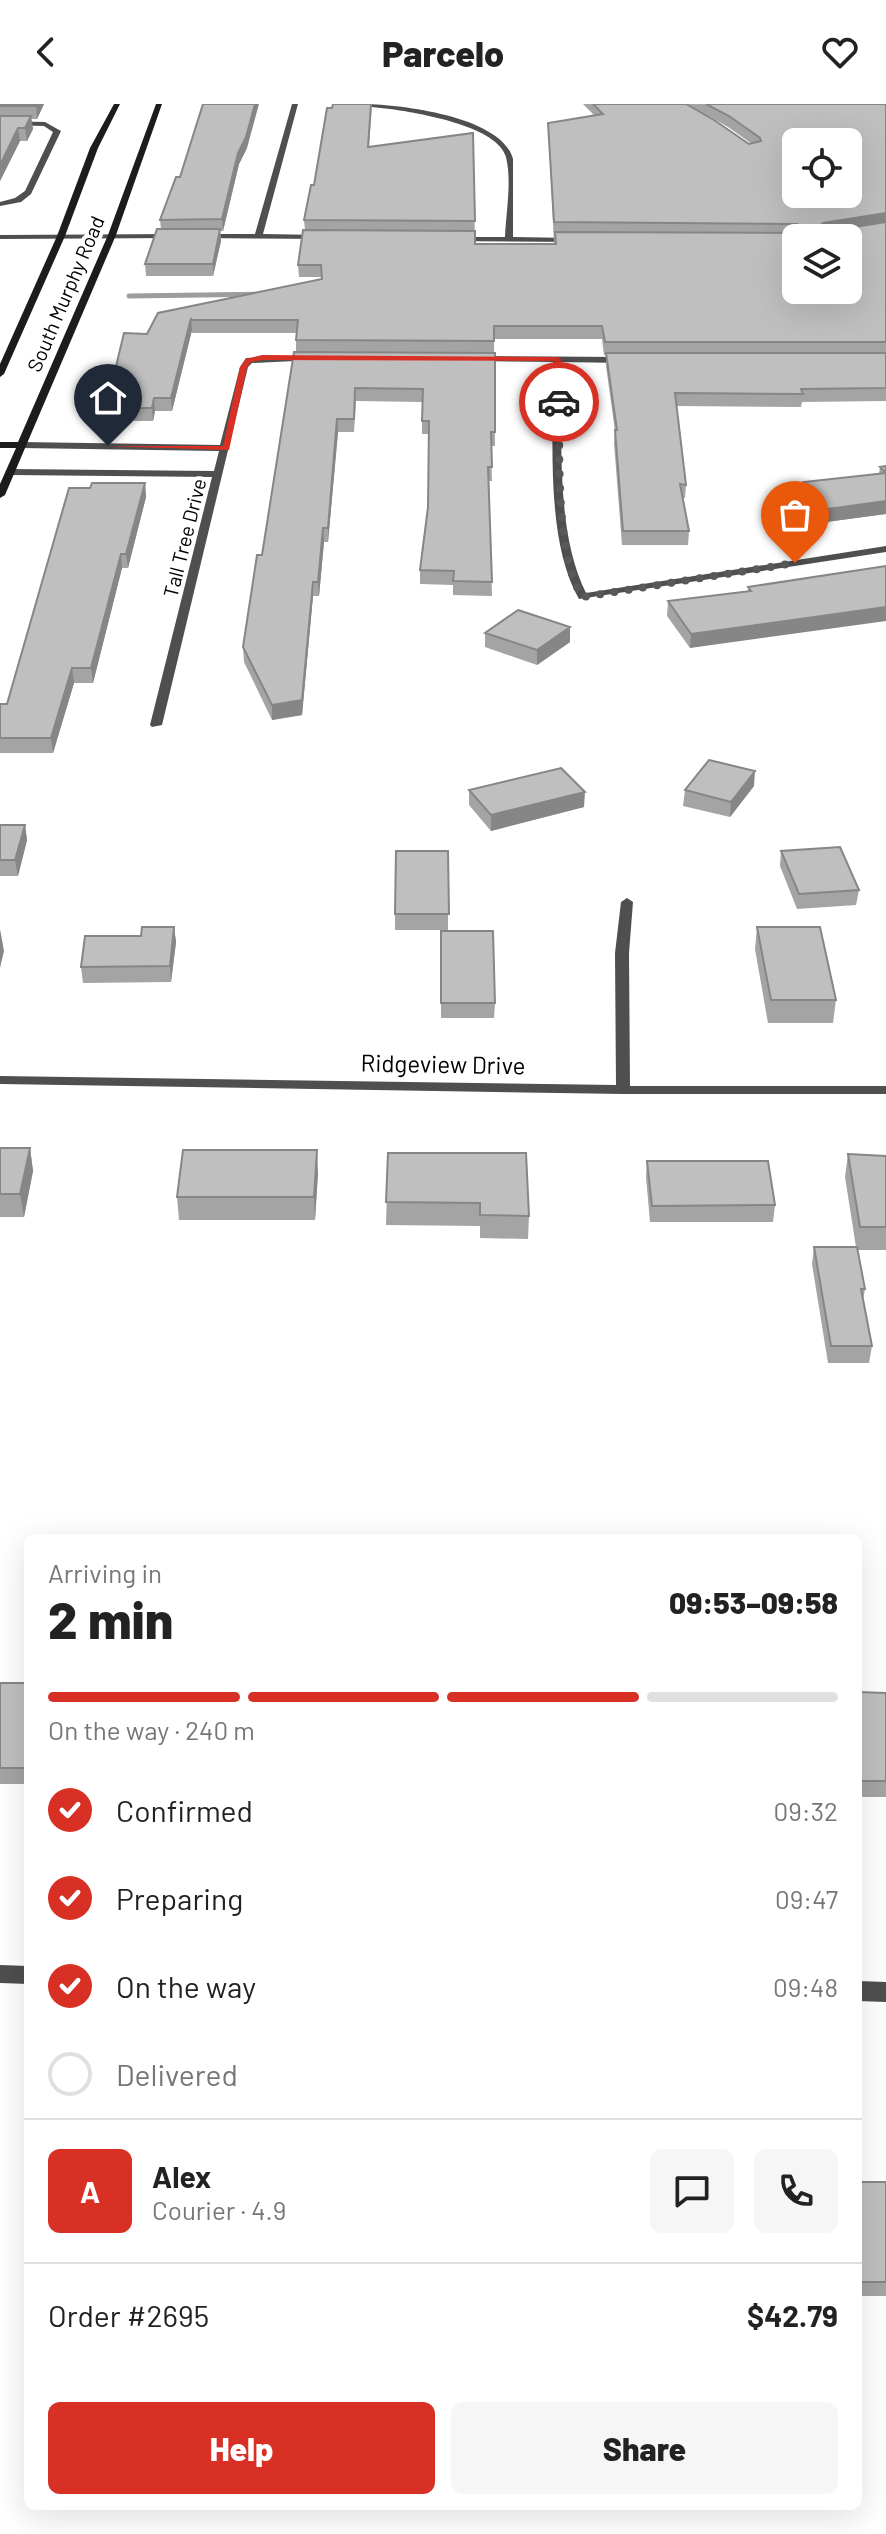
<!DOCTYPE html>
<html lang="en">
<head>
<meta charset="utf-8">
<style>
	body { margin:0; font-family:Barlow,sans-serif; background:#f6f6f6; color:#222; height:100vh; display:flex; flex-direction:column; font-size:30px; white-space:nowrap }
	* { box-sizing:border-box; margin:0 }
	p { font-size:26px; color:#767676 }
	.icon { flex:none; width:44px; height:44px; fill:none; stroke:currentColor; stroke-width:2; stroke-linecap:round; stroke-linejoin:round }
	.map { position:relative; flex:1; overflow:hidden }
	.drawer { position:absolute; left:24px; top:1430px; width:838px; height:976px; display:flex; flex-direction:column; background:#fff; border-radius:12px; box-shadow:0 8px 32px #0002 }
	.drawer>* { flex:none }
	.tools { position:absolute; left:782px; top:24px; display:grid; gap:16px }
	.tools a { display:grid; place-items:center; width:80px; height:80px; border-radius:12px; background:#fff; box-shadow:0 8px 32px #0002; font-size:40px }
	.pin { position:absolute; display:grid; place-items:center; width:68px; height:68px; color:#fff; margin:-82px -34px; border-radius:50% 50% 50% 0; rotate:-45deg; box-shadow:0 0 8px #0007 }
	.pin .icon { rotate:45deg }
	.courier { position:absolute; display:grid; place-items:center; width:80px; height:80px; margin:-40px; border:6px solid #d93025; border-radius:50%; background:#fff; color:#222; box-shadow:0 2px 10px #0007 }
	.headline em { font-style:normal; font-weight:800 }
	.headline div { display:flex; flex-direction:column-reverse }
	.headline { display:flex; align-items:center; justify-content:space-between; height:136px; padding:0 24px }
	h1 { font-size:52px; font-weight:800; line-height:60px }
	.bar { display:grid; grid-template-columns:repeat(4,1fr); gap:12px 8px; align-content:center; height:96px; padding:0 24px }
	.bar i { height:10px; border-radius:6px; background:#e0e0e0 }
	.bar .active { background:#d93025 }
	.bar p { grid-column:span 4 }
	.line { display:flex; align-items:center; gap:20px; padding:0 24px; border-top:2px solid #e0e0e0 }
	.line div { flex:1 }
	.round { display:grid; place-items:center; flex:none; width:84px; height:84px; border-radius:12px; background:#f6f6f6 }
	ol { padding:0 24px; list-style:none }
	li { display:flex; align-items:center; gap:24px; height:88px }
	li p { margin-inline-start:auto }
	li .icon { padding:8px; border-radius:50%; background:#d93025; color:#fff; stroke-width:4 }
	li:last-child { color:#767676 }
	li i { width:44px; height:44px; border:4px solid #e0e0e0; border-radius:50% }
	.button { display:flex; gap:16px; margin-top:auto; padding:16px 24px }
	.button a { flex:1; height:92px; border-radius:12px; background:#d93025; color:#fff; font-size:32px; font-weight:800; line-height:92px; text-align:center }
	.button a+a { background:#f6f6f6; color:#222 }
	header { display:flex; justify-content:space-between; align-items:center; height:104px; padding:0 24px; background:#fff; font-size:36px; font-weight:800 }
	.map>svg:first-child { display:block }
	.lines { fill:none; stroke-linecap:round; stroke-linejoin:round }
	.stream { stroke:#9d9d9d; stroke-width:5 }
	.lane { fill:#4f4f4f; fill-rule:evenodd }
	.street { fill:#4f4f4f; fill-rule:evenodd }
	.secondary { fill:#1c1c1c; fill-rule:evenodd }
	.wall { fill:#a4a4a4; fill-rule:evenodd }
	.shaded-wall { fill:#868686 }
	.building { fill:#bfbfbf; stroke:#868686; stroke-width:2; fill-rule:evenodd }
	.route { fill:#d93025 }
	.done { stroke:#595959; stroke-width:8; stroke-dasharray:0 14.4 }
	.labels { text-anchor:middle; stroke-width:8; stroke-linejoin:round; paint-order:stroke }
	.far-street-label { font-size:20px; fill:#000; stroke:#fff }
	.street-label { font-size:24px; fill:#000; stroke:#fff }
</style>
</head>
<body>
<header><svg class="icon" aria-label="back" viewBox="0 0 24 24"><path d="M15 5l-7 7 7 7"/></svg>Parcelo<svg class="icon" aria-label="heart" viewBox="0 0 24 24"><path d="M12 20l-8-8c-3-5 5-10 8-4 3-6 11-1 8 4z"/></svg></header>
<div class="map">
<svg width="886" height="2430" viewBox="0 0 886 2430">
	<rect width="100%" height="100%" fill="#fff"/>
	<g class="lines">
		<path class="stream" d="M129,192L268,190"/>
		<path class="lane" d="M0,17L45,18L61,27L31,90L21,98L0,102V98L15,94L25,87L53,28L44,22L0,21Z"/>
		<path class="street" d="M292,0H298L263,130L322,131L325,135L199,134L202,130H255Z
			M361,0C398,0 502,12 513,55V133L574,134L578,136L574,138L451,137L454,133H505C506,108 512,78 506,53C498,23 423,10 397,6C385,4 371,4 361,0Z
			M177,130L174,134L0,135V131Z
			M312,251L315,252V256L252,259L248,263L162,621L152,623L150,621L212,373L10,371L5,368L10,365L214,367L219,347L21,344L16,341L21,338L220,341L240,263L246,254Z
			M476,252L624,253L628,256L624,259L561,258C563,330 554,424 586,489L886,442V448L579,495C544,434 554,328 553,258L473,257L472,255Z
			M627,794L633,798L629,849L630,982H886V990H623L0,980V972L616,981L615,849L621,798Z
			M0,1861L28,1862V1880L0,1879Z
			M858,1877L886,1878V1898L858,1897Z"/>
		<path class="secondary" d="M114,0H120L98,44L65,132L4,270L0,273V260L57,132L90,44Z
			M156,0H162L116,131L5,391L0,394V380L16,344H0V338H18L108,131Z"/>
	</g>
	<path class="wall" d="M0,0H44L37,15H31L33,25L27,37H20L0,77Z
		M372,0L369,43L473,29L475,140H554L548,19L594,11L583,0H886V297L802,298L801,303L676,302L686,381L685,394H683L689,427L688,441H622L614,339L615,327L606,262V251H604L602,235H494L495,342H491L492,377H489L492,492L453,491V481L420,480V466L428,403V330H422V298L356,297L354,328H338L328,438H324L319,492H313L302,611L272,616L244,558L243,543L262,451L296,248V229H192V226L172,307H155L153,317H108L106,304L147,230L322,175L321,173H299L298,161L305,126L304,116L314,81ZM707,11L728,23L752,40H749Z
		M247,44L239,60L223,127H220L221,137L213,172H146L145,160L161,125L160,116L180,73Z
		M886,362V410L826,418L803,391L804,378L879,370L880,363Z
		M145,379L146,393L128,464H122L93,579H74L53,649H0V600H7L90,384Z
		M886,462L690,544L667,512L668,497L748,488V483Z
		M570,523V538L537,561L485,543V529Z
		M754,682L730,713L683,702L685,686Z
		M469,686L584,703L491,727L469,701Z
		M0,721H25L27,736L18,772H0Z
		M448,747V826H395V810Z
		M781,747L859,786L856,801L797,805L780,762Z
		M174,823L176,838L171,878L83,879L81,863Z
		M757,823L836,896L833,919H768L755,845Z
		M441,827L495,899L494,914H441Z
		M0,1044H30L33,1067L24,1113H0Z
		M388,1049L529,1112L528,1135L480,1134V1122L386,1121Z
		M848,1050L886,1052V1146H857L865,1185L863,1196L872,1242L869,1259H828L812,1160L814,1143H856L845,1073Z
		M647,1057L775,1101L773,1118H650L646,1073Z
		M318,1069L315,1116H179L177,1093Z
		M0,1579H28V1680H0Z
		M858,1588L886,1589V1693H858Z
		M858,2078H886V2192H858Z"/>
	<path class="shaded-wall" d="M37,0H44L37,15L36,2Z
		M255,0H259L247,44L239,60L223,127L222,115L238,49Z
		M31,12L33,25L27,37L25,24Z
		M18,24L20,37L0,77V61Z
		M886,109V120L821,131L820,122L823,119Z
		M220,125L221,137L213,172V160Z
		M191,214L192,226L172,307L171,294Z
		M154,294L155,307L153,317L152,304Z
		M337,315L338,328L328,438V424Z
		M145,379L146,393L128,464L126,450Z
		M886,397V410L826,418L828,405Z
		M323,424L324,438L319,492L318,478Z
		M121,450L122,464L93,579L91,564Z
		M313,478V492L302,611L272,616V601Z
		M886,503V517L690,544L691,530Z
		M570,523V538L537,561V546Z
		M72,564L74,579L53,649L51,634Z
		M755,667L754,682L730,713L731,698Z
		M585,688L584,703L491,727V711Z
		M25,721L27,736L18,772L15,756Z
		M174,823L176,838L171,878L170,862Z
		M0,825L4,847L0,864Z
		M30,1044L33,1067L24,1113L20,1090Z
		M317,1046L318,1069L315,1116L314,1093Z"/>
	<path class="building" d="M0,0H37L36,2H0Z
		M203,0H255L246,33L238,49L222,115L160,116L176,73H180Z
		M333,0H371L368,43L473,29L475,117L304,116L311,81H314L327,4H332Z
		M593,0H686L714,16L749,40L761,37L760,34L729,12L706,0H886V109L823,119L820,122L842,125L886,118V238H605L602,222H494V237L296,236L298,216H191V214L171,294H154L152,304H106L124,229L147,230L158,209L322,175L321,161H298L303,126L475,127V140H556L555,128L799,129L797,120L554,118L548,19L603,10ZM796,38H848V90H796ZM796,134H848V186H796Z
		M0,12H31L25,24H18L0,61Z
		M157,125H220L213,160H145Z
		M294,248L495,249V328H491L492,363H488L492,478L453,477L454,467L420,466L428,403L429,317H422L423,285L355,284L354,315H337L328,424H323L318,478H313L302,596L272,601L243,543L257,451H262Z
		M606,249H886V284L801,285L803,290L675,289L686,381L680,380L689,427H623L615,326H617Z
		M886,362V369L880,363Z
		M886,369V397L828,405L804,378Z
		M92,379H145L126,450H121L91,564H72L51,634H0V600H7L69,384H90Z
		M886,462V503L691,530L668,497L751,487L748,483Z
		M518,506L570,523L537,546L485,529Z
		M709,656L755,667L731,698L685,686Z
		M561,664L585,688L491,711L469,686Z
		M0,721H25L15,756H0Z
		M840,743L859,786L799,790L781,747Z
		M396,747H448L449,810H395Z
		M142,823H174L170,862L81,863L85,832H141Z
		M757,823H820L836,896H771Z
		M441,827H493L495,899H441Z
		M0,1044H30L20,1090H0Z
		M183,1046H317L314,1093H177Z
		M388,1049H526L529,1112L480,1111V1099L386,1098Z
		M848,1050L886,1052V1123H860Z
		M647,1057H768L775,1101L652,1102Z
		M814,1143H857L865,1185H861L872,1242H831Z
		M0,1579H28V1664H0Z
		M858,1588L886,1589V1677H858Z
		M858,2078H886V2178H858Z"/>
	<path class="route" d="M262,251L557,253L561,255L562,298H555L554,257L262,256L251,258L247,263L229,346L105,342H223L240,263L246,255Z"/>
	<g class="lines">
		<path class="done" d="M559,298C560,347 555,455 583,493L795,459"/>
	</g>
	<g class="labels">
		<g class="far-street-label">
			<text transform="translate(66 190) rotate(-67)" y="7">South Murphy Road</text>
			<text transform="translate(185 434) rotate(-76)" y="7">Tall Tree Drive</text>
		</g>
		<g class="street-label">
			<text transform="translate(443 961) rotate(1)" y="8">Ridgeview Drive</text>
		</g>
	</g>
</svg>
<div class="tools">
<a><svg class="icon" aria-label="locate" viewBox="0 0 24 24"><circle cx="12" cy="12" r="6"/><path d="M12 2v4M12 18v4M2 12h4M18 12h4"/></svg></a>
<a><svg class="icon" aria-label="layers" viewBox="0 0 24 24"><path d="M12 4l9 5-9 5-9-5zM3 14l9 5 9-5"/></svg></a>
</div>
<div class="pin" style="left:795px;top:459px;background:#ea580c"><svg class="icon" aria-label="bag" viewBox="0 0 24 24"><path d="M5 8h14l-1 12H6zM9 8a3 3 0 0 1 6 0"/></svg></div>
<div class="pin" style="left:108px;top:342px;background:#1f2937"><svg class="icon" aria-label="home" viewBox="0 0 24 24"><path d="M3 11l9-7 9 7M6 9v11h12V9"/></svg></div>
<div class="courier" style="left:559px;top:298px"><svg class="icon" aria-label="car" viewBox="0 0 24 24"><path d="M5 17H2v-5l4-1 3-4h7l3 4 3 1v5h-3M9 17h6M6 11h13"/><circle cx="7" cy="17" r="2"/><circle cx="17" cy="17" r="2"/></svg></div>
<section class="drawer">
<div class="headline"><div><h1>2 min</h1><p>Arriving in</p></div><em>09:53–09:58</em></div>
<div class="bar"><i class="active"></i><i class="active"></i><i class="active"></i><i></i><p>On the way · 240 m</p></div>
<ol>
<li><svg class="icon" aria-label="check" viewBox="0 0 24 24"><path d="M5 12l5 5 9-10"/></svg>Confirmed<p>09:32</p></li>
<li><svg class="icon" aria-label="check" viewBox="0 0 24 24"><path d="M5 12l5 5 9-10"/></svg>Preparing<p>09:47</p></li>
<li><svg class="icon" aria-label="check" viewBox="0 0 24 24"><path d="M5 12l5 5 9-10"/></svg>On the way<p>09:48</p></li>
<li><i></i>Delivered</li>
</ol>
<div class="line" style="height:144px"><b class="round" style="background:#d93025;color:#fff">A</b><div><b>Alex</b><p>Courier · 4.9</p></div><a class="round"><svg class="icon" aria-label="chat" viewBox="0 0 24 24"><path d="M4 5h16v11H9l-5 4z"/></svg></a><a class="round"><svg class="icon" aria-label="phone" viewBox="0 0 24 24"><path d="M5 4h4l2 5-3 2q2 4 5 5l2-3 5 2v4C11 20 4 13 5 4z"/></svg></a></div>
<div class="line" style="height:104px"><div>Order #2695</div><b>$42.79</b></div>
<div class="button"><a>Help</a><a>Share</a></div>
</section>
</div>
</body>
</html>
